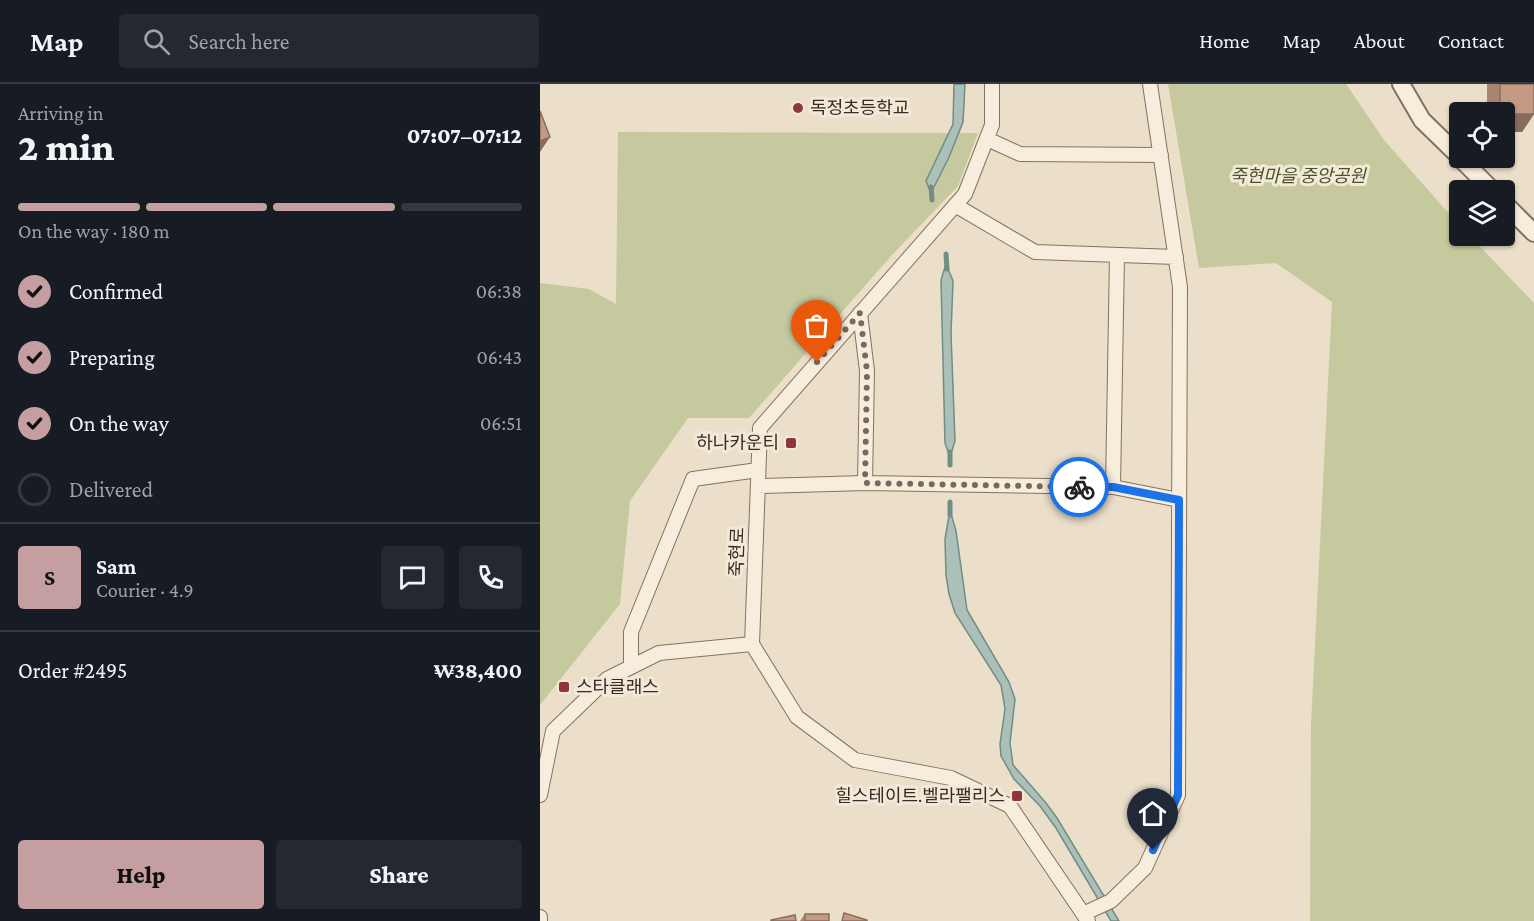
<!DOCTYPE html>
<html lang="en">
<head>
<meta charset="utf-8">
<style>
	body { margin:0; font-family:"Crimson Pro","Noto Sans KR",serif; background:#242831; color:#f1f3f6; height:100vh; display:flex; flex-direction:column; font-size:22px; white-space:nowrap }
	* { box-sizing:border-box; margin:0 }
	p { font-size:20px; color:#9ea1a6 }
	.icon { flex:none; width:33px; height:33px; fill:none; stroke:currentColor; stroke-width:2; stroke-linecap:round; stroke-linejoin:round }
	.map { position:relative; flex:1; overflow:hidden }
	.side { display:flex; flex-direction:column; background:#171b24; width:540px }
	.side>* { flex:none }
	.controls { position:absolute; left:909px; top:18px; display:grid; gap:12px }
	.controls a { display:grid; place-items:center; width:66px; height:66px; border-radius:6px; background:#171b24; box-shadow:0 2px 4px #0004; font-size:30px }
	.pin { position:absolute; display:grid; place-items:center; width:51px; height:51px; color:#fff; margin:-62px -26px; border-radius:50% 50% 50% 0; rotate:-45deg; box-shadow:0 0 6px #0007 }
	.pin .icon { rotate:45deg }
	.courier { position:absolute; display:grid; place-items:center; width:60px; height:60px; margin:-30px; border:4px solid #1a73e8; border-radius:50%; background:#fff; color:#222; box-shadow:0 2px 8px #0007 }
	.head em { font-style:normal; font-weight:800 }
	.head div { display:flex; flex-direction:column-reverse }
	.head { display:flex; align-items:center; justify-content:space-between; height:102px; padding:0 18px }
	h1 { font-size:39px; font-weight:800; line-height:45px }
	.bar { display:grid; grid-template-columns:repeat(4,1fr); gap:9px 6px; align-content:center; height:72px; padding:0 18px }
	.bar i { height:8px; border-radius:4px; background:#363941 }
	.bar .on { background:#c59ea2 }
	.bar p { grid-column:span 4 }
	.line { display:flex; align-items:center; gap:15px; padding:0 18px; border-top:2px solid #363941 }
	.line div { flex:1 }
	.round { display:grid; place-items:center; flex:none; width:63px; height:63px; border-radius:6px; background:#242831 }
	ol { padding:0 18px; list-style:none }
	li { display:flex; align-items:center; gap:18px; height:66px }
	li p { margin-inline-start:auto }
	li .icon { padding:6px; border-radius:50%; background:#c59ea2; color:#111; stroke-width:4 }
	li:last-child { color:#9ea1a6 }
	li i { width:33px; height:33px; border:3px solid #363941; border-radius:50% }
	.button { display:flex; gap:12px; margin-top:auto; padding:12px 18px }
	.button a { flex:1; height:69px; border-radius:6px; background:#c59ea2; color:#111; font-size:24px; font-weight:800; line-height:69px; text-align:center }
	.button a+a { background:#242831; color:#f1f3f6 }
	header { display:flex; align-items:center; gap:36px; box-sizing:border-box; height:84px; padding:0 30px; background:#171b24; border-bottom:2px solid #363941 }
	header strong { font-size:28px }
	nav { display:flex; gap:33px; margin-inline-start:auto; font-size:21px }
	.search { width:420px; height:54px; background:#242831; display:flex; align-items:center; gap:15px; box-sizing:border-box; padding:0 21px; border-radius:6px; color:#9ea1a6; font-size:22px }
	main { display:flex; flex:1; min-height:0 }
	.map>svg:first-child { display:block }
	.green { fill:#c6c89e }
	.water { fill:#aac0b8; stroke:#718d84; stroke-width:1.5 }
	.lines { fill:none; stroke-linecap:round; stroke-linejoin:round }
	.stream { stroke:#718d84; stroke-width:5 }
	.minor-casing { stroke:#867160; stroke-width:16 }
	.tertiary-casing { stroke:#867160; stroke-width:20 }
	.minor { stroke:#f6eddc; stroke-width:14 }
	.tertiary { stroke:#f6eddc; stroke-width:16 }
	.wall { fill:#a98471 }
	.shaded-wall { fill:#8a6c5c }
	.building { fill:#c59a83; stroke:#8a6c5c; stroke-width:1.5 }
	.done { stroke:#776a5d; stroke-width:6; stroke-dasharray:0 10.8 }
	.route { stroke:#1a73e8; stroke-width:8 }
	.poi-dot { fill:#8f363c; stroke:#f3e9d9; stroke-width:2 }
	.labels { text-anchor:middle; stroke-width:6; stroke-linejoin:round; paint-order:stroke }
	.poi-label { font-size:18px; fill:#382b22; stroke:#f3e9d9; text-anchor:start }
	.park-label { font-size:18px; font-style:italic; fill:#4b522a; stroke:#f3e9d9 }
	.street-label { font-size:18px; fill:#382b22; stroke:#f3e9d9 }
</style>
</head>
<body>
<header>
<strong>Map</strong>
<div class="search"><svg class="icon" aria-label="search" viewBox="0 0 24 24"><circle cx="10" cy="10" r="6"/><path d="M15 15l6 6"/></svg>Search here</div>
<nav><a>Home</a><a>Map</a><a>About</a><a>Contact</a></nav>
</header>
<main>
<section class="side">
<div class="head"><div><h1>2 min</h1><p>Arriving in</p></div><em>07:07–07:12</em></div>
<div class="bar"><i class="on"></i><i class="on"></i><i class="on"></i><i></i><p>On the way · 180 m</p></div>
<ol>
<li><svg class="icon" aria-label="check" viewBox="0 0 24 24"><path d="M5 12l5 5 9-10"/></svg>Confirmed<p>06:38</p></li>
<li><svg class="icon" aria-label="check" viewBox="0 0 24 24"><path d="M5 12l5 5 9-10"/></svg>Preparing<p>06:43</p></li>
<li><svg class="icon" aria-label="check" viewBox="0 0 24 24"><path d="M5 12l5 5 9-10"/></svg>On the way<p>06:51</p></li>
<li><i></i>Delivered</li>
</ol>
<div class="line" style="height:108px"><b class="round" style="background:#c59ea2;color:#111">S</b><div><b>Sam</b><p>Courier · 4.9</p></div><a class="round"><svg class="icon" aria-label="chat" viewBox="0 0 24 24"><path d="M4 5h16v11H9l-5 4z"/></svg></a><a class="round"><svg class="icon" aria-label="phone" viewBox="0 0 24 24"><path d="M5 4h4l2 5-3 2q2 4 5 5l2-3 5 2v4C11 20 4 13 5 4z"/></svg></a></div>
<div class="line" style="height:78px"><div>Order #2495</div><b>₩38,400</b></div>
<div class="button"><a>Help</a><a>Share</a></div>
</section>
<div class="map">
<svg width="994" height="837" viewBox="0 0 994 837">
	<rect width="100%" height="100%" fill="#ebdfca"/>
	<path class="green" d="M628,0H806L844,56L919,141L920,152H930L994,219V837H770L771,640L792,218L736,179L659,184Z
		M78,48L438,49L418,102L351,172L209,334H148L90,417L80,520L0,621V199L49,205L76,220Z"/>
	<path class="water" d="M414,0H425L423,38L409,73L391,109L386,97L413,40Z
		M406,180L413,197L411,250L415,357L410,373L405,359L401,196Z
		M410,426L416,447L427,526L469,598L475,615L470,659L473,681L506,719L517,734L579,837H571L516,744L500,722L474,695L461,672L460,660L465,625L461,601L415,529L409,510L406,491L405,455Z"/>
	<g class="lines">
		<path class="stream" d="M391,103L392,116
			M406,170L407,185
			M410,368V381
			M410,418V431"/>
		<defs>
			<path id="minor" d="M452,0V41L425,110L220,344L212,560L257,633L315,676L411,694L470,722L548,837
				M447,55L480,70L621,71
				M415,121L495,168L636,173
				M320,229L327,287L325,399
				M218,402L325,399L573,403L639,416
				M573,403L577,171
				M91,583V548L153,395L218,386
				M0,711L13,647L67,595L119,569L212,560
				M543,830L571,817L605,784L638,711L640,203L610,0
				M0,833V837"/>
			<path id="tertiary" d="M861,0L882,36L920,73
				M920,74L952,106
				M964,119L994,149"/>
		</defs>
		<use href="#minor" class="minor-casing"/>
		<use href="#tertiary" class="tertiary-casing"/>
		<use href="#minor" class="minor"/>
		<use href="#tertiary" class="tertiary"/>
	</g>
	<path class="wall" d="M947,0H994V30L982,48H964V28H947Z
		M265,830L289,837H260Z"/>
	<path class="shaded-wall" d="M964,30H994L982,48H964Z
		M10,53L0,68V57Z"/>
	<path class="building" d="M960,0H994V30H964V28H960Z
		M0,27L10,53L0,57Z
		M304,829L327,836V837H302Z
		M265,830H289V837H265Z
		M255,831L256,837H231V836Z"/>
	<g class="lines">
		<path class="done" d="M277,278L320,229L327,287L325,399L539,403"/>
		<path class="route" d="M539,403H573L639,416L638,711L613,766"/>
	</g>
	<g class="poi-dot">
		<circle cx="258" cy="24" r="6"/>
		<rect x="245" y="353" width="12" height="12" rx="3"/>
		<rect x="18" y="597" width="12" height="12" rx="3"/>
		<rect x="471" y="706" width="12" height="12" rx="3"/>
	</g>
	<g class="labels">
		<g class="poi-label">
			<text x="270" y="30">독정초등학교</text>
			<text x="239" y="365" text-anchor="end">하나카운티</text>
			<text x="36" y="609">스타클래스</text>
			<text x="465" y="718" text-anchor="end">힐스테이트.벨라팰리스</text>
		</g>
		<g class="park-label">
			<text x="758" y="98">죽현마을 중앙공원</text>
		</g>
		<g class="street-label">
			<text transform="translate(197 468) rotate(-88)" y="6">죽현로</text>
		</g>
	</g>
</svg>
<div class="controls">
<a><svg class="icon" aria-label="locate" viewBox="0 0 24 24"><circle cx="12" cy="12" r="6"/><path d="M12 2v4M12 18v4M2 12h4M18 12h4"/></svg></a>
<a><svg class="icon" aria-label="layers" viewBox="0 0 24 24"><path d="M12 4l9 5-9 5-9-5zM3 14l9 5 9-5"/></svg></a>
</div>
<div class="pin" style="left:277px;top:278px;background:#ea580c"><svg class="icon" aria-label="bag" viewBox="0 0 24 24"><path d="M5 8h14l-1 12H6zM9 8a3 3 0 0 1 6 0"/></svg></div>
<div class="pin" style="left:613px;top:766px;background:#1f2937"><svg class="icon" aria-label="home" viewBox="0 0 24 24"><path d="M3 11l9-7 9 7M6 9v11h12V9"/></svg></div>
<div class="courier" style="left:539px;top:403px"><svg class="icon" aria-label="bike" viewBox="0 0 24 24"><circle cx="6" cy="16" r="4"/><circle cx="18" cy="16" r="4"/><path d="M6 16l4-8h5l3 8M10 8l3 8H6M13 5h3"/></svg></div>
</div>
</main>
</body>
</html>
